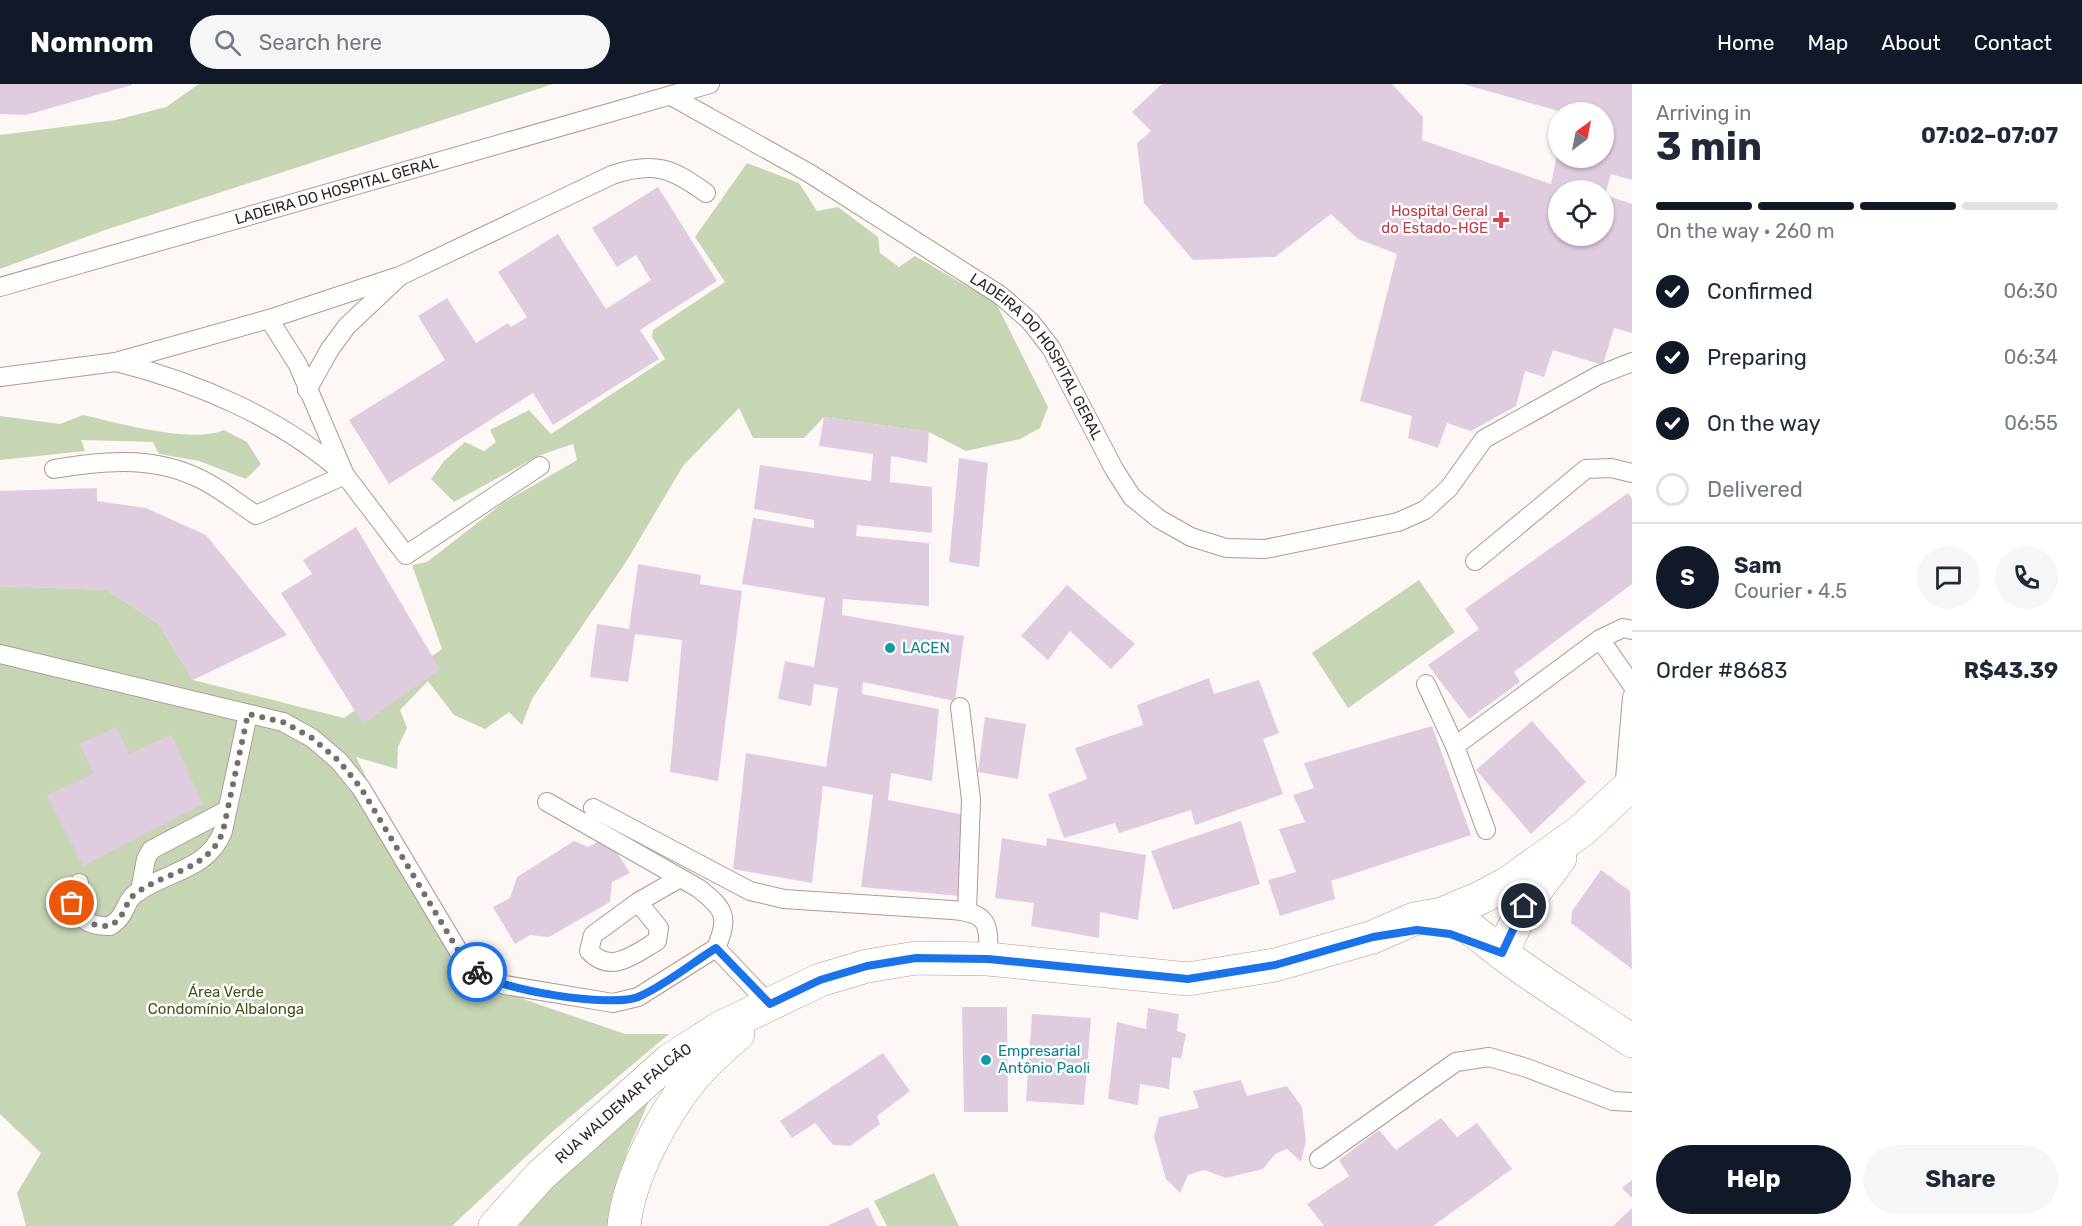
<!DOCTYPE html>
<html lang="en">
<head>
<meta charset="utf-8">
<style>
	body { margin:0; font-family:Rubik,sans-serif; background:#f6f6f7; color:#1f2937; height:100vh; display:flex; flex-direction:column; font-size:22px; white-space:nowrap }
	* { box-sizing:border-box; margin:0 }
	p { font-size:20px; color:#747a83 }
	.icon { flex:none; width:33px; height:33px; fill:none; stroke:currentColor; stroke-width:2; stroke-linecap:round; stroke-linejoin:round }
	.map { position:relative; flex:1; overflow:hidden }
	.panel { display:flex; flex-direction:column; background:#fff; width:450px }
	.panel>* { flex:none }
	.needle { width:39px; rotate:32deg }
	.fabs { position:absolute; left:1548px; top:18px; display:grid; gap:12px }
	.fabs a { display:grid; place-items:center; width:66px; height:66px; border-radius:50%; background:#fff; box-shadow:0 2px 4px #0004; font-size:30px }
	.pin { position:absolute; display:grid; place-items:center; width:51px; height:51px; color:#fff; margin:-26px; border:3px solid #fff; border-radius:50%; box-shadow:0 2px 6px #0007 }
	.courier { position:absolute; display:grid; place-items:center; width:60px; height:60px; margin:-30px; border:4px solid #1a73e8; border-radius:50%; background:#fff; color:#222; box-shadow:0 2px 8px #0007 }
	.summary em { font-style:normal; font-weight:700 }
	.summary div { display:flex; flex-direction:column-reverse }
	.summary { display:flex; align-items:center; justify-content:space-between; height:102px; padding:0 24px }
	h1 { font-size:39px; font-weight:700; line-height:45px }
	.bar { display:grid; grid-template-columns:repeat(4,1fr); gap:9px 6px; align-content:center; height:72px; padding:0 24px }
	.bar i { height:8px; border-radius:4px; background:#e0e1e3 }
	.bar .active { background:#111827 }
	.bar p { grid-column:span 4 }
	.line { display:flex; align-items:center; gap:15px; padding:0 24px; border-top:2px solid #e0e1e3 }
	.line div { flex:1 }
	.round { display:grid; place-items:center; flex:none; width:63px; height:63px; border-radius:32px; background:#f6f6f7 }
	ol { padding:0 24px; list-style:none }
	li { display:flex; align-items:center; gap:18px; height:66px }
	li p { margin-inline-start:auto }
	li .icon { padding:6px; border-radius:50%; background:#111827; color:#fff; stroke-width:4 }
	li:last-child { color:#747a83 }
	li i { width:33px; height:33px; border:3px solid #e0e1e3; border-radius:50% }
	.button { display:flex; gap:12px; margin-top:auto; padding:12px 24px }
	.button a { flex:1; height:69px; border-radius:36px; background:#111827; color:#fff; font-size:24px; font-weight:700; line-height:69px; text-align:center }
	.button a+a { background:#f6f6f7; color:#1f2937 }
	header { display:flex; align-items:center; gap:36px; box-sizing:border-box; height:84px; padding:0 30px; background:#111827; color:#fff }
	header strong { font-size:28px }
	nav { display:flex; gap:33px; margin-inline-start:auto; font-size:21px }
	.search { width:420px; height:54px; background:#f6f6f7; display:flex; align-items:center; gap:15px; box-sizing:border-box; padding:0 21px; border-radius:33px; color:#747a83; font-size:22px }
	main { display:flex; flex:1; min-height:0 }
	.map>svg:first-child { display:block }
	.green { fill:#c6d6b5 }
	.building { fill:#dfccdf; fill-rule:evenodd }
	.lines { fill:none; stroke-linecap:round; stroke-linejoin:round }
	.lane-casing { stroke:#b29990; stroke-width:20 }
	.secondary-casing { stroke:#b29990; stroke-width:34 }
	.lane { stroke:#fff; stroke-width:18 }
	.secondary { stroke:#fff; stroke-width:33 }
	.done { stroke:#776e6c; stroke-width:6; stroke-dasharray:0 10.8 }
	.route { stroke:#1a73e8; stroke-width:8 }
	.health-dot { fill:#e0444e; stroke:#fff; stroke-width:2 }
	.culture-dot { fill:#0f9aa8; stroke:#fff; stroke-width:2 }
	.labels { text-anchor:middle; stroke-width:5; stroke-linejoin:round; paint-order:stroke }
	.street-label { font-size:15px; fill:#2f2522; stroke:#fff }
	.health-label { font-size:15px; fill:#be3a42; stroke:#fff; text-anchor:end }
	.culture-label { font-size:15px; fill:#0d838f; stroke:#fff; text-anchor:start }
	.park-label { font-size:15px; fill:#3e5615; stroke:#fff }
</style>
</head>
<body>
<header>
<strong>Nomnom</strong>
<div class="search"><svg class="icon" aria-label="search" viewBox="0 0 24 24"><circle cx="10" cy="10" r="6"/><path d="M15 15l6 6"/></svg>Search here</div>
<nav><a>Home</a><a>Map</a><a>About</a><a>Contact</a></nav>
</header>
<main>
<div class="map">
<svg width="1632" height="1142" viewBox="0 0 1632 1142">
	<rect width="100%" height="100%" fill="#fdf7f5"/>
	<path class="green" d="M199,0H553L105,146L0,185V51L116,36L166,23Z
		M747,79L799,99L817,127L838,123L878,153L880,169L899,183L915,172L996,219L1048,323L1040,344L1020,355L966,367L929,348L824,333L804,354H753L739,324L683,382L626,478L532,615L522,641L509,628L485,645L454,631L428,597L400,626L407,644L398,663L397,685L356,673L468,896L625,950H669L551,1049L452,1142H26L17,1109L41,1069L0,1030V502L107,506L159,540L193,596L344,634L442,565L412,481L427,478L503,419L577,376L573,360L538,372L454,418L431,395L444,377L465,358L484,367L496,358L490,346L529,326L551,350L665,275L652,253L653,246L725,198L695,153Z
		M83,331C119,339 191,360 224,346L247,358L261,380L246,395L199,377L159,370L153,358L81,356L85,367L0,376V332L60,340Z
		M1419,496L1455,548L1348,624L1312,569Z
		M652,1010L627,1068L608,1142H519L522,1132Z
		M934,1089L959,1142H887L874,1117Z"/>
	<path class="building" d="M0,0H132V1L26,31L0,30Z
		M1162,0H1392L1423,33L1422,56L1551,100L1558,66V74H1604V28H1562L1463,0H1632V96L1611,90L1605,111L1632,120V249L1614,244L1603,281L1553,266L1544,293L1525,287L1516,322L1471,347L1447,339L1438,364L1408,354L1412,332L1360,317L1397,170L1358,155L1331,130L1275,173L1193,176L1144,119L1137,59L1151,47L1132,28ZM1558,106H1604V152H1558Z
		M658,103L717,197L640,246L659,275L553,341L533,309L389,400L349,336L445,276L418,232L447,214L476,259L508,239L511,243L527,233L498,188L558,150L606,225L651,196L636,171L617,183L592,144Z
		M824,333L929,348L927,379L891,372L890,398L932,403V449L857,441L856,452L929,459V522L843,515L842,531L964,552L955,617L863,598L862,610L939,625L932,697L891,689L888,716L965,731L959,812L861,803L873,711L823,702L812,799L733,785L746,669L826,683L838,604L814,600L811,622L778,615L785,577L814,583L825,514L742,500L753,434L814,444V436L754,425L760,381L871,397L873,370L819,362Z
		M959,374L988,379L979,483L949,478Z
		M97,404V417L146,424L206,451L287,551L193,596L159,540L107,506L0,502V407Z
		M1628,409L1632,415V500L1514,588L1520,598L1469,635L1428,581L1479,545L1465,525Z
		M356,443L440,585L363,640L281,509L312,490L303,476Z
		M638,480L701,491L700,500L742,507L718,697L670,688L682,556L635,550L628,598L590,593L597,540L629,545Z
		M1067,501L1135,560L1111,585L1070,547L1048,576L1021,552Z
		M1209,594L1214,610L1259,596L1279,649L1263,655L1283,710L1195,741L1191,726L1119,749L1115,739L1064,754L1048,710L1087,695L1075,664L1143,641L1137,621Z
		M985,633L1026,640L1018,695L978,688Z
		M1532,637L1586,698L1531,750L1476,686Z
		M1432,642L1471,751L1331,797L1335,815L1280,832L1268,796L1296,788L1279,745L1305,738L1293,711L1314,704L1304,679Z
		M117,643L129,670L171,651L203,720L83,782L47,711L94,690L79,660Z
		M1241,737L1260,800L1173,826L1151,767Z
		M607,753L630,789L612,798L610,818L549,853L530,851L515,860L493,823L510,814L517,793L574,757L588,763Z
		M1002,754L1046,762L1047,754L1146,771L1138,836L1100,828L1099,854L1031,842L1034,819L995,814Z
		M1601,786L1630,807L1632,885L1571,839L1572,827Z
		M962,923H1007L1008,1028H964Z
		M1148,924L1179,930L1177,947L1186,950L1181,975L1172,973L1169,1005L1140,1000L1138,1021L1108,1015L1117,938L1146,945Z
		M1032,930L1091,934L1084,1021L1026,1017Z
		M883,969L910,1007L877,1032L880,1040L850,1062L833,1061L815,1039L792,1054L780,1037Z
		M1241,996L1247,1012L1287,1002L1302,1023L1306,1057L1301,1078L1287,1065L1275,1070L1263,1085L1226,1094L1204,1086L1188,1091L1180,1109L1166,1095L1154,1053L1159,1033L1199,1024L1193,1007Z
		M1441,1034L1457,1053L1477,1039L1512,1085L1433,1142H1324L1307,1120L1349,1092L1339,1076L1379,1046L1396,1066Z
		M1632,1096V1114L1622,1104Z
		M868,1123L877,1142H827Z
		M1632,1124V1142H1613Z"/>
	<g class="lines">
		<defs>
			<g id="lane">
				<path id="s1" d="M671,12L809,89L1000,211L1030,237L1051,264L1114,385L1132,413L1159,435L1191,453L1226,464L1265,465L1398,438L1425,426L1449,404L1484,355L1597,292L1632,278"/>
				<path id="s2" d="M0,203L710,0"/>
				<path d="M269,235L298,281L345,391L406,471L540,382"/>
				<path d="M0,293L116,278L269,235L396,193"/>
				<path d="M307,306L330,265L347,242L400,192L612,91C654,77 672,84 706,109"/>
				<path d="M54,385C101,377 149,372 194,392C216,401 236,418 256,431L345,391C283,335 197,298 116,278"/>
				<path d="M1475,477L1586,385L1611,384L1632,389"/>
				<path d="M1600,555L1632,601"/>
				<path d="M0,570L283,638L312,654L339,677L361,704L465,878L482,893L505,901L613,919L638,913L716,864L769,920"/>
				<path d="M1426,600L1455,662L1486,746"/>
				<path d="M960,623L971,716L967,827"/>
				<path d="M1455,662L1600,555L1623,544L1632,546"/>
				<path d="M1624,707L1632,613"/>
				<path d="M547,718L698,804C724,824 730,832 716,864"/>
				<path d="M593,724L750,807L784,815L952,826C990,829 989,841 988,875"/>
				<path d="M79,799L72,818C79,836 91,843 110,842C127,832 124,818 135,810C165,787 208,787 223,747L248,630"/>
				<path d="M140,807L146,775L151,766L227,726"/>
				<path d="M638,818L659,844L657,857C635,870 611,891 589,867L593,851L638,818L680,794"/>
				<path d="M1319,1075L1456,978L1489,973L1527,984L1613,1017L1632,1018"/>
			</g>
			<g id="secondary">
				<path d="M1442,830C1469,840 1480,853 1503,870C1544,901 1589,928 1632,957"/>
				<path d="M1502,869L1524,822L1560,774"/>
				<path id="s3" d="M495,1142L540,1092L670,976L720,944L820,896L867,882L916,874L988,875L1188,895L1275,881L1373,853L1414,835L1442,830L1480,814L1508,799L1581,747L1632,700"/>
				<path d="M624,1142C629,1092 663,1030 694,992C707,977 723,963 738,950"/>
			</g>
		</defs>
		<use href="#lane" class="lane-casing"/>
		<use href="#secondary" class="secondary-casing"/>
		<use href="#lane" class="lane"/>
		<use href="#secondary" class="secondary"/>
	</g>
	<g class="lines">
		<path class="done" d="M72,819C79,836 91,843 110,842C127,832 124,818 135,810C165,787 209,787 223,747L248,630L283,638L312,654L339,677L361,704L465,878L477,888"/>
		<path class="route" d="M477,888C498,906 612,924 638,913C664,902 692,879 716,864L770,920L820,896L867,882L916,874L988,875L1188,895L1275,881L1373,853L1417,846L1450,850L1502,869L1524,822"/>
	</g>
	<path class="health-dot" d="M1498 127h6v6h6v6h-6v6h-6v-6h-6v-6h6z"/>
	<g class="culture-dot">
		<circle cx="890" cy="564" r="6"/>
		<circle cx="986" cy="976" r="6"/>
	</g>
	<g class="labels">
		<g class="street-label">
			<text dy="5" stroke="none"><textPath href="#s2" startOffset="350">LADEIRA DO HOSPITAL GERAL</textPath></text>
			<text dy="5" stroke="none"><textPath href="#s1" startOffset="456">LADEIRA DO HOSPITAL GERAL</textPath></text>
			<text dy="5" stroke="none"><textPath href="#s3" startOffset="178">RUA WALDEMAR FALCÃO</textPath></text>
		</g>
		<g class="health-label">
			<text x="1488" y="132">Hospital Geral<tspan x="1488" dy="17">do Estado-HGE</tspan></text>
		</g>
		<g class="culture-label">
			<text x="902" y="569">LACEN</text>
			<text x="998" y="972">Empresarial<tspan x="998" dy="17">Antônio Paoli</tspan></text>
		</g>
		<g class="park-label">
			<text x="226" y="913">Área Verde<tspan x="226" dy="17">Condomínio Albalonga</tspan></text>
		</g>
	</g>
</svg>
<div class="fabs">
<a><svg class="needle" viewBox="-14 -14 28 28"><path d="M0-13l5 13h-10z" fill="#e53935"/><path d="M0 13l5-13h-10z" fill="#747a83"/></svg></a>
<a><svg class="icon" aria-label="locate" viewBox="0 0 24 24"><circle cx="12" cy="12" r="6"/><path d="M12 2v4M12 18v4M2 12h4M18 12h4"/></svg></a>
</div>
<div class="pin" style="left:72px;top:819px;background:#ea580c"><svg class="icon" aria-label="bag" viewBox="0 0 24 24"><path d="M5 8h14l-1 12H6zM9 8a3 3 0 0 1 6 0"/></svg></div>
<div class="pin" style="left:1524px;top:822px;background:#1f2937"><svg class="icon" aria-label="home" viewBox="0 0 24 24"><path d="M3 11l9-7 9 7M6 9v11h12V9"/></svg></div>
<div class="courier" style="left:477px;top:888px"><svg class="icon" aria-label="bike" viewBox="0 0 24 24"><circle cx="6" cy="16" r="4"/><circle cx="18" cy="16" r="4"/><path d="M6 16l4-8h5l3 8M10 8l3 8H6M13 5h3"/></svg></div>
</div>
<section class="panel">
<div class="summary"><div><h1>3 min</h1><p>Arriving in</p></div><em>07:02–07:07</em></div>
<div class="bar"><i class="active"></i><i class="active"></i><i class="active"></i><i></i><p>On the way · 260 m</p></div>
<ol>
<li><svg class="icon" aria-label="check" viewBox="0 0 24 24"><path d="M5 12l5 5 9-10"/></svg>Confirmed<p>06:30</p></li>
<li><svg class="icon" aria-label="check" viewBox="0 0 24 24"><path d="M5 12l5 5 9-10"/></svg>Preparing<p>06:34</p></li>
<li><svg class="icon" aria-label="check" viewBox="0 0 24 24"><path d="M5 12l5 5 9-10"/></svg>On the way<p>06:55</p></li>
<li><i></i>Delivered</li>
</ol>
<div class="line" style="height:108px"><b class="round" style="background:#111827;color:#fff">S</b><div><b>Sam</b><p>Courier · 4.5</p></div><a class="round"><svg class="icon" aria-label="chat" viewBox="0 0 24 24"><path d="M4 5h16v11H9l-5 4z"/></svg></a><a class="round"><svg class="icon" aria-label="phone" viewBox="0 0 24 24"><path d="M5 4h4l2 5-3 2q2 4 5 5l2-3 5 2v4C11 20 4 13 5 4z"/></svg></a></div>
<div class="line" style="height:78px"><div>Order #8683</div><b>R$43.39</b></div>
<div class="button"><a>Help</a><a>Share</a></div>
</section>
</main>
</body>
</html>
